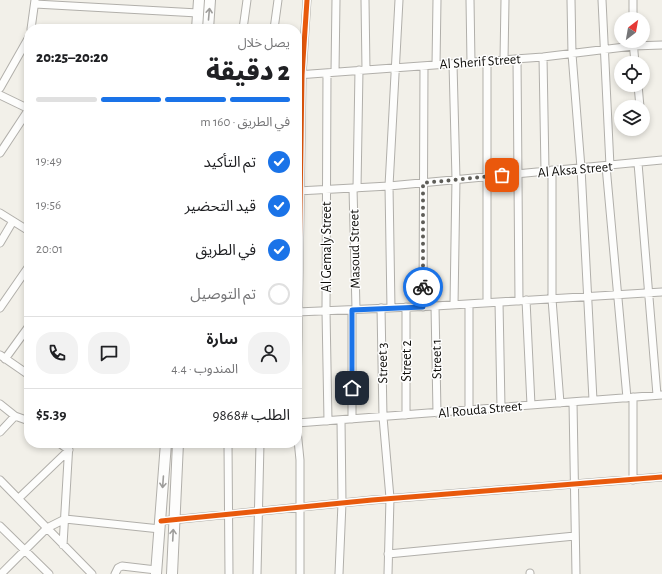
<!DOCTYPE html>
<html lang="ar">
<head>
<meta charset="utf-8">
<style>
	body { margin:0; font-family:"Alegreya Sans","Noto Sans Arabic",sans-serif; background:#f2f2f2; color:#202124; direction:rtl; height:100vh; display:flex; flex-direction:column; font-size:15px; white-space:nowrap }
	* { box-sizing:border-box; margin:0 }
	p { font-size:13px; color:#757577 }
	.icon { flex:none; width:22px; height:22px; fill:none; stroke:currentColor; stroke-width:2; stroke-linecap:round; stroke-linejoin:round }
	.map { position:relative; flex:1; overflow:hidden; direction:ltr }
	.panel { position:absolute; left:24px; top:24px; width:278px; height:424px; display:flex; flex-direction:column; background:#fff; border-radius:16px; box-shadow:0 2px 6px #0003; direction:rtl }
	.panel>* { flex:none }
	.needle { width:26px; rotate:31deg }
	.buttons { position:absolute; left:614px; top:12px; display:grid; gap:8px }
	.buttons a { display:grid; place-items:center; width:36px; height:36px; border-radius:50%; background:#fff; box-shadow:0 2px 6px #0003; font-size:20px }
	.pin { position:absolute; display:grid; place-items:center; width:34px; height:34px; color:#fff; margin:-17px; border-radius:8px; box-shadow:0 2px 6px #0006 }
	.courier { position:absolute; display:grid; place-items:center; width:40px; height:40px; margin:-20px; border:3px solid #1a73e8; border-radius:50%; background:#fff; color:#222; box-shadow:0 1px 5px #0007 }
	.overview em { font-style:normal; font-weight:800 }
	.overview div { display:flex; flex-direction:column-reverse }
	.overview { display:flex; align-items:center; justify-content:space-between; height:68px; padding:0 12px }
	h1 { font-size:26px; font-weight:800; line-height:30px }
	.bar { display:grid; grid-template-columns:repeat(4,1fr); gap:6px 4px; align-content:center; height:48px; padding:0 12px }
	.bar i { height:5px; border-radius:3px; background:#e0e0e0 }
	.bar .selected { background:#1a73e8 }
	.bar p { grid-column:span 4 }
	.line { display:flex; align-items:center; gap:10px; padding:0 12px; border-top:1px solid #e0e0e0 }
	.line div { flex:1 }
	.round { display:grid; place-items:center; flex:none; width:42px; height:42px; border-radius:16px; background:#f2f2f2 }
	ol { padding:0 12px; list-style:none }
	li { display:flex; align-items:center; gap:12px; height:44px }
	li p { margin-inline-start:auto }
	li .icon { padding:4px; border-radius:50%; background:#1a73e8; color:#fff; stroke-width:4 }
	li:last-child { color:#757577 }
	li i { width:22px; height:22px; border:2px solid #e0e0e0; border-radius:50% }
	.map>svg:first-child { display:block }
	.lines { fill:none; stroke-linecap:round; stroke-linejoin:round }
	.street-casing { stroke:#b1afaa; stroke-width:9 }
	.secondary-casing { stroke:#b1afaa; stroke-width:12 }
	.street { stroke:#fdfdfc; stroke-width:7 }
	.secondary { stroke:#fdfdfc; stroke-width:10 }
	.cycleway-casing { stroke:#fefefe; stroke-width:8 }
	.cycleway { stroke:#e8590c; stroke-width:5 }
	.oneway { stroke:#9e9d9b }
	.done { stroke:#5e5d58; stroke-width:4; stroke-dasharray:0 7.2 }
	.route { stroke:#1a73e8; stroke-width:5 }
	.labels { text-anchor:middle; stroke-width:3; stroke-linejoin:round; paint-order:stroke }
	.street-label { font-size:14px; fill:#0f0e0a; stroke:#fefefe }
</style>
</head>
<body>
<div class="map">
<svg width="662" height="574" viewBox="0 0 662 574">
	<rect width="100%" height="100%" fill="#f2f0e9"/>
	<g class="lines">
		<defs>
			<path id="street" d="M365,0L366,70
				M470,0L471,62
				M571,0L572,54L581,168L593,400
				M602,0L610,166
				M633,0V19
				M35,4L198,13
				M31,29L35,0
				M243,29L247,0
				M274,29L278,0
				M633,41L635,63
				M543,57L545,171
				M517,59L519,301
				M504,60L505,0
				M487,61V303
				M453,64L456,179L454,305
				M436,65L437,0
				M335,72L336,0
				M327,73L326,311L328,421
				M297,75L543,57L633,46L662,45
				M638,85L640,107
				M0,88L29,37
				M0,95L29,109
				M0,153L29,109
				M638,163L657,395
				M606,166L627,398
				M552,170V299L560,403
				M353,188L356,309
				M357,188L359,70
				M298,191L389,186L662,160
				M0,213L29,231
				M0,243L13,221
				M526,300L531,405
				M499,302L501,407
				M435,306L437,413
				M406,307V415
				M423,307L424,66
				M0,308L29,266
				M381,308L383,417L390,498L388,574
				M391,308L389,186L399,0
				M352,310V419
				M297,312L435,306L662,292
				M0,355L29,375
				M5,359L29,326
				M633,397V480
				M297,401L302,75L307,0
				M573,402L576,574
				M0,404L15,416L29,421
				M469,410V304
				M297,423L662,395
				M297,430L300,460V574
				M0,432L15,416
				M228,443L229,574
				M0,480L92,574
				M19,498L69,450L59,443
				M161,521L372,500L662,477
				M0,526L49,574
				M63,545L69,443
				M388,554L575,536
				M530,573V574
				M1,574L47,528L65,519L160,529
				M115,574L118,568L122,566L156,570
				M257,574L260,443
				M339,574L342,503L341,420"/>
			<path id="secondary" d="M197,29L199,0
				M208,29L210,0
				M156,574L166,443
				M172,574L178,443"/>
		</defs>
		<use href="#street" class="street-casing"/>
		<use href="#secondary" class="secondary-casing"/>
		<use href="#street" class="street"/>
		<use href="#secondary" class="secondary"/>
		<defs>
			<path id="cycleway" d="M297,401L302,75L307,0
				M161,521L372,500L662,477"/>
		</defs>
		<use href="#cycleway" class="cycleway-casing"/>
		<use href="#cycleway" class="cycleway"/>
	</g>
	<defs><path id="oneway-shaft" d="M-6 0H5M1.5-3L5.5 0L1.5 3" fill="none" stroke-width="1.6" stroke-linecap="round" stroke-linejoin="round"/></defs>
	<g class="oneway">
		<use href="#oneway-shaft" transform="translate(209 14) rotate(-85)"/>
		<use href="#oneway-shaft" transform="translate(163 482) rotate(94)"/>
		<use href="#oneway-shaft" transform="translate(173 535) rotate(-87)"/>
	</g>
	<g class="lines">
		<path class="done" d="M423,287V183L502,175"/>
		<path class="route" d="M352,388V310L423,307V287"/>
	</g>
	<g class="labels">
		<g class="street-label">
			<text transform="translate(480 61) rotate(-4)" y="5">Al Sherif Street</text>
			<text transform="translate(575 169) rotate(-5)" y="5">Al Aksa Street</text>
			<text transform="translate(326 247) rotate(-90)" y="5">Al Gemaly Street</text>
			<text transform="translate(354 249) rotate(-91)" y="5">Masoud Street</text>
			<text transform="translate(436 359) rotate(-91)" y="5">Street 1</text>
			<text transform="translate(406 361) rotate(-90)" y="5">Street 2</text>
			<text transform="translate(382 363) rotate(-91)" y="5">Street 3</text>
			<text transform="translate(480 409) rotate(-5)" y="5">Al Rouda Street</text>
		</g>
	</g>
</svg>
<div class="buttons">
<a><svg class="needle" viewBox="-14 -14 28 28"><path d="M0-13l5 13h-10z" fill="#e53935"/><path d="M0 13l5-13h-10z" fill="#757577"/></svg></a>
<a><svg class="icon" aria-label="locate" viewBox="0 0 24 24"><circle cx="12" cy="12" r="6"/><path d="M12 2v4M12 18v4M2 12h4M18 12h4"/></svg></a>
<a><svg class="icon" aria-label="layers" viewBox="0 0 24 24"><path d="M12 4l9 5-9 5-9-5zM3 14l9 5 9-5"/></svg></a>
</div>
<div class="pin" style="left:502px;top:175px;background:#ea580c"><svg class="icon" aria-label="bag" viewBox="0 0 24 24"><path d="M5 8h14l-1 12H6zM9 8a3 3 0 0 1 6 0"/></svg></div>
<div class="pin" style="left:352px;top:388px;background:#1f2937"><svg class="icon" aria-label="home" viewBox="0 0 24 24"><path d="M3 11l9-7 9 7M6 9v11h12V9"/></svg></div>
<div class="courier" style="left:423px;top:287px"><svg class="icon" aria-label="bike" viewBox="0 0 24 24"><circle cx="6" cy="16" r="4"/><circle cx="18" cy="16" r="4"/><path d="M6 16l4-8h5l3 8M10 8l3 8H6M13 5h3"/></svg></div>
<section class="panel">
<div class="overview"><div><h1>2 دقيقة</h1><p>يصل خلال</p></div><em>20:20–20:25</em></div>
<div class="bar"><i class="selected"></i><i class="selected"></i><i class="selected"></i><i></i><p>في الطريق · 160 m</p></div>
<ol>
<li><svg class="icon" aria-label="check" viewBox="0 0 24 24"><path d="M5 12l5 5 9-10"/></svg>تم التأكيد<p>19:49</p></li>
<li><svg class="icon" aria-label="check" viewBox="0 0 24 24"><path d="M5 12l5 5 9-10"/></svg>قيد التحضير<p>19:56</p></li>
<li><svg class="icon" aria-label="check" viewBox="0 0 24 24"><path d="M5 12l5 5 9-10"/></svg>في الطريق<p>20:01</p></li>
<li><i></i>تم التوصيل</li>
</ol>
<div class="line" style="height:72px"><a class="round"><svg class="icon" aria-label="person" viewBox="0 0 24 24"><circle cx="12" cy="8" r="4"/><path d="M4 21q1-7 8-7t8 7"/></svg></a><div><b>سارة</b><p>المندوب · 4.4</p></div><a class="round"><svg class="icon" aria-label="chat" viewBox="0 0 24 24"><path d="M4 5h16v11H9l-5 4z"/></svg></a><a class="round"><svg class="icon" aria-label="phone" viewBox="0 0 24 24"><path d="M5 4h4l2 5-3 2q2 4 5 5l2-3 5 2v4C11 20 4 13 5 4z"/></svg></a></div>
<div class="line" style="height:52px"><div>الطلب #9868</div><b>$5.39</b></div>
</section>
</div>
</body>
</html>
